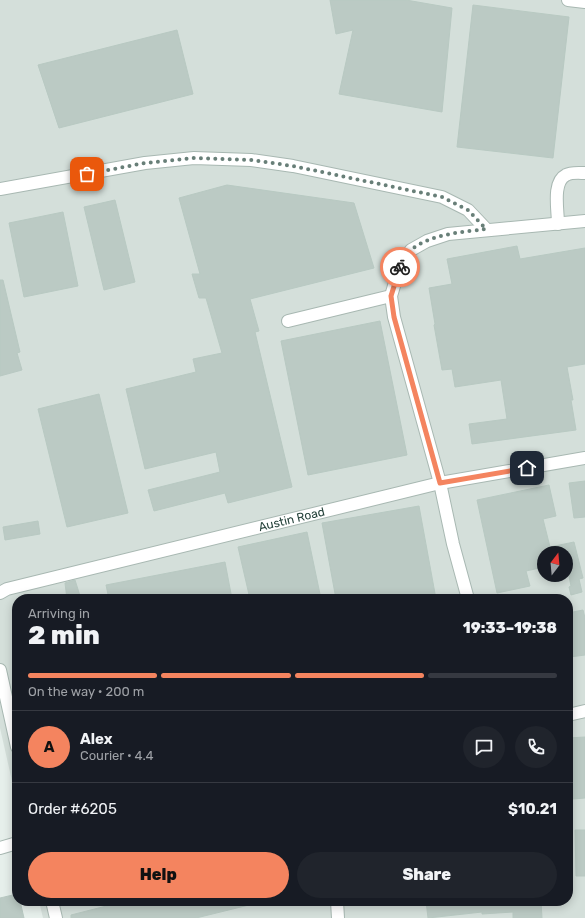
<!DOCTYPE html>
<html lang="en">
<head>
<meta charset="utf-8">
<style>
	body { margin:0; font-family:Rubik,sans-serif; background:#20242c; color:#f1f3f6; height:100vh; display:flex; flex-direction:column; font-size:15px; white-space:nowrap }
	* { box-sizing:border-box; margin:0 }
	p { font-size:13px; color:#9ea1a6 }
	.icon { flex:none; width:22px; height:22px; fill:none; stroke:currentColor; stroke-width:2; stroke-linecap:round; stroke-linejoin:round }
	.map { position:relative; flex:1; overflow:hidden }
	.sheet { position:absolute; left:12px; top:594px; width:561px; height:312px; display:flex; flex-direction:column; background:#171b24; border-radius:16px; box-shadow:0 2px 10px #0003 }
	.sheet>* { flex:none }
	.needle { width:26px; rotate:16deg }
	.tools { position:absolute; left:537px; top:546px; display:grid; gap:8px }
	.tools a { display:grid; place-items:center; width:36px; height:36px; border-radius:50%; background:#171b24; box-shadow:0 2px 10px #0003; font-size:20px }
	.pin { position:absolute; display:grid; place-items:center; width:34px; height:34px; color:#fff; margin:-17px; border-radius:8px; box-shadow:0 2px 6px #0006 }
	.courier { position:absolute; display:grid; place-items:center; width:40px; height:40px; margin:-20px; border:3px solid #f4845f; border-radius:50%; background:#fff; color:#222; box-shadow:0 1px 5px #0007 }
	.summary em { font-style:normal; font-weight:800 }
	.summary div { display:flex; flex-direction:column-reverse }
	.summary { display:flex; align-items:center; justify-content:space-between; height:68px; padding:0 16px }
	h1 { font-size:26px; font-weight:800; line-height:30px }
	.bar { display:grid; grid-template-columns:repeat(4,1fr); gap:6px 4px; align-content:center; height:48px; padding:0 16px }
	.bar i { height:5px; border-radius:3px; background:#363941 }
	.bar .selected { background:#f4845f }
	.bar p { grid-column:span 4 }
	.line { display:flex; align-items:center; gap:10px; padding:0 16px; border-top:1px solid #363941 }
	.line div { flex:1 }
	.round { display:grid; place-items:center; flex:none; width:42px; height:42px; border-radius:21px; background:#20242c }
	.action { display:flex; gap:8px; margin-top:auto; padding:8px 16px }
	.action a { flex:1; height:46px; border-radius:24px; background:#f4845f; color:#111; font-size:16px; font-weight:800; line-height:46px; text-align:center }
	.action a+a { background:#20242c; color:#f1f3f6 }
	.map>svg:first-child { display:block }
	.built { fill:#d4dfda; fill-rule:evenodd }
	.building { fill:#bbcac4; stroke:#b8c9c2 }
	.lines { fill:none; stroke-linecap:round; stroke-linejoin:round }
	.minor-casing { stroke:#a8b8b2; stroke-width:14 }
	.minor { stroke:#fff; stroke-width:12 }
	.done { stroke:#687f78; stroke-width:4; stroke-dasharray:0 7.2 }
	.route { stroke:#f4845f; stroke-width:5 }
	.labels { text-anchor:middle; stroke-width:3; stroke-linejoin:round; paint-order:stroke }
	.street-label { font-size:12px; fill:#24423a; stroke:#f7fbf9 }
</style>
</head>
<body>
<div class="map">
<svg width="585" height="918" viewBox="0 0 585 918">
	<rect width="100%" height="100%" fill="#e6efeb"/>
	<path class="built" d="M0,0H585V918H43L39,901H568V599H17V803L0,728ZM544,553H566V575H544Z"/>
	<path class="building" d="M330,0H406L452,8L442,112L339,94L353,30L336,34Z
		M473,5L569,17L553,158L457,147Z
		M177,30L193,94L59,128L38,65Z
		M227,185L354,203L374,268L250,299L259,331L255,332L292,487L228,503L225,493L154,511L148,490L220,472L216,452L145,469L126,389L196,372L193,359L222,353L206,298H199L192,274H200L179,198Z
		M115,200L135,282L104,290L84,207Z
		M63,212L78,286L24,297L9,223Z
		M517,246L520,259L585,248V364L567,367L573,400H571L576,430L472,444L469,424L507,419L501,380L455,387L452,369L442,370L434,325L435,324L429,288L452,284L447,259Z
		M0,280H3L20,352L17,353L22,370L0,376Z
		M380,321L407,455L308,475L281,341Z
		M99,394L128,513L67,527L38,409Z
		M585,481V517L574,518L569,483Z
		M549,485L556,516L543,519L550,547L574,542L583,578L579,579L582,592L571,595L569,587L571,586L566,562V553H544V567L526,571L530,586L497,593L477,500Z
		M419,506L436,599H336L322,523Z
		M38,521L40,534L5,540L3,527Z
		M307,532L321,599H250L238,547Z
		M225,562L232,599H109L106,585Z
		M75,580L81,599H67L65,583Z
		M583,610L585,618V655L570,657L568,644V613Z
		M585,737V798L573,799L570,769H568V738Z
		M575,830H585V876H576Z
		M17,894V901H20L24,918H0V898Z
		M126,901H253V904L196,918H71V915Z
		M426,901H541L542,918H513V912L482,914V912L428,918Z"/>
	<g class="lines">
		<defs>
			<g id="minor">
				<path d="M568,0L585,2"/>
				<path d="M0,189L145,163L194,158L251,160L293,166L442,197L468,210L486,229"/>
				<path d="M558,224C558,210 552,182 566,175C571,172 579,173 585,173"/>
				<path d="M288,321L391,296"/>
				<path id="s1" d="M0,593L7,589L440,483L585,458"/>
				<path d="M468,599L453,544L440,483L394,317L391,296L399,269L411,250L427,241L448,234L585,221"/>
				<path d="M0,670L17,747"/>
				<path d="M568,715L585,711"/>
				<path d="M0,848L17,843"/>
				<path d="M52,901L56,918"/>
				<path d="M337,901L338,918"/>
			</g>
		</defs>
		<use href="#minor" class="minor-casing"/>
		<use href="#minor" class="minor"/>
	</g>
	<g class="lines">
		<path class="done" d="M87,174L145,163L194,158L251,160L293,166L442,197L468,210L486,229C463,232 431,234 412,249C407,254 403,262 400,267"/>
		<path class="route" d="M400,267L391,296L394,317L440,483L527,468"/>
	</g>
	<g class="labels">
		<g class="street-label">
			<text dy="4" stroke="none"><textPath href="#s1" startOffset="301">Austin Road</textPath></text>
		</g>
	</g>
</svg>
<div class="tools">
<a><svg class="needle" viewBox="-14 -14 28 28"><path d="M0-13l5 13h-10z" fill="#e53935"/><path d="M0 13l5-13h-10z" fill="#9ea1a6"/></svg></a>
</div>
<div class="pin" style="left:87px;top:174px;background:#ea580c"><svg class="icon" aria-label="bag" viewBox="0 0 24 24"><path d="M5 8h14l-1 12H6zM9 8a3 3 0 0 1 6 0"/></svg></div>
<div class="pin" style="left:527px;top:468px;background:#1f2937"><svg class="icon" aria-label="home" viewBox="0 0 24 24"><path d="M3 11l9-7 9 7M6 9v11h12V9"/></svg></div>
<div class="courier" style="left:400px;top:267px"><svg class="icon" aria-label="bike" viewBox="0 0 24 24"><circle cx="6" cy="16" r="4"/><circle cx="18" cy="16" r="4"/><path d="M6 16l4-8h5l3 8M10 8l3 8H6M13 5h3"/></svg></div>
<section class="sheet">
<div class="summary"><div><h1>2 min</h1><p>Arriving in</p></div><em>19:33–19:38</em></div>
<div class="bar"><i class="selected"></i><i class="selected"></i><i class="selected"></i><i></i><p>On the way · 200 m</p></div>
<div class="line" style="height:72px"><b class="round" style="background:#f4845f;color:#111">A</b><div><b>Alex</b><p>Courier · 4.4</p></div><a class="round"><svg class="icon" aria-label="chat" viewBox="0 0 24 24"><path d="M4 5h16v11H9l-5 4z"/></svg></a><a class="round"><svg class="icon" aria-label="phone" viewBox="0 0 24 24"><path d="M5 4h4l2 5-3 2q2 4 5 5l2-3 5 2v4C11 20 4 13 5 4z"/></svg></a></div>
<div class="line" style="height:52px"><div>Order #6205</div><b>$10.21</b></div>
<div class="action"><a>Help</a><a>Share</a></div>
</section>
</div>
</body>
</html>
